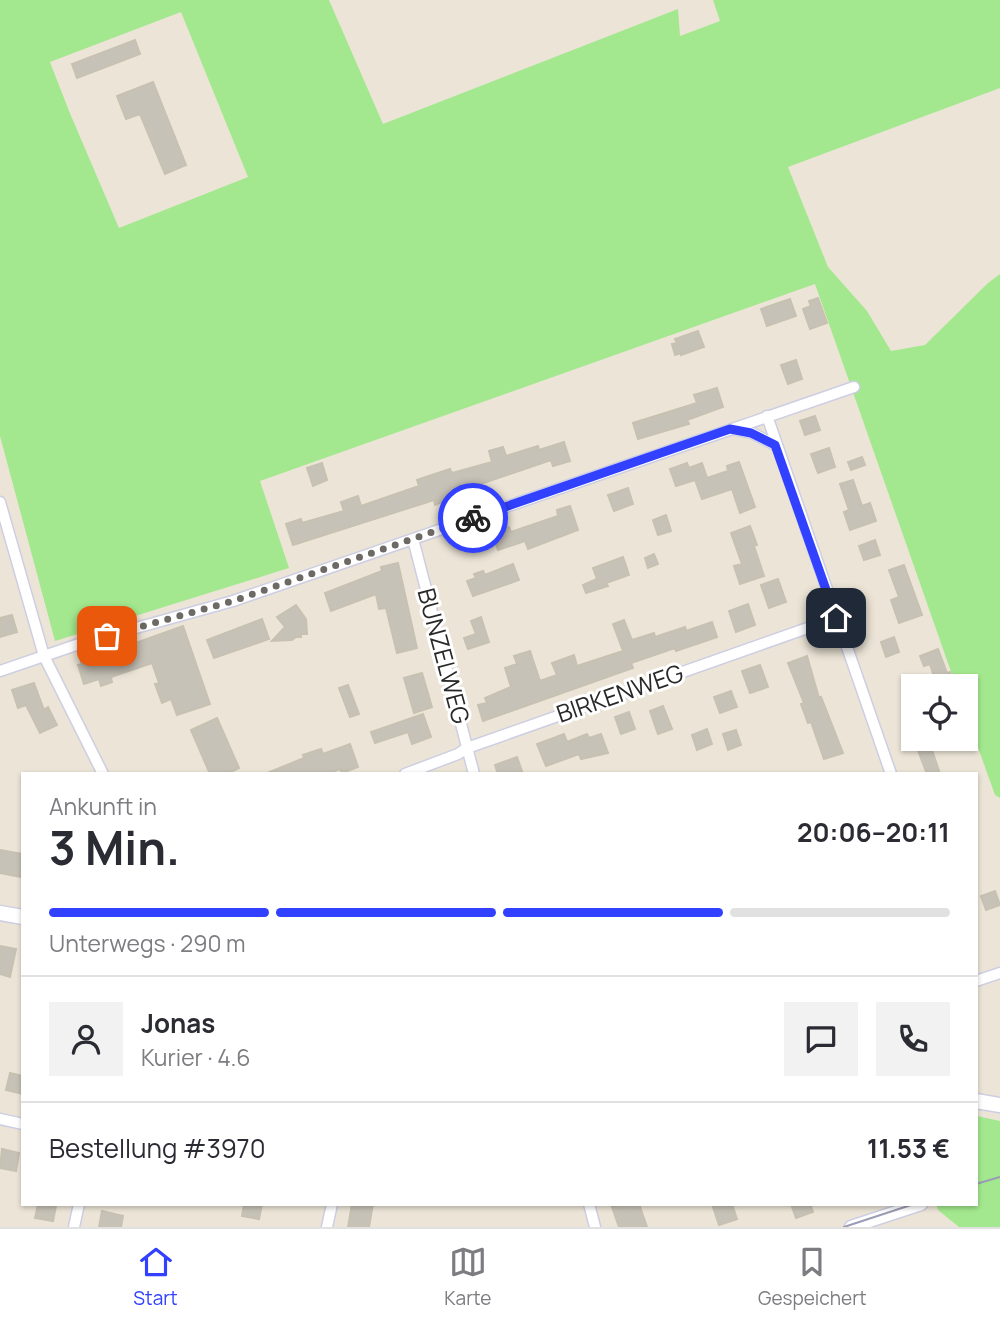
<!DOCTYPE html>
<html lang="de">
<head>
<meta charset="utf-8">
<style>
	body { margin:0; font-family:Manrope,sans-serif; background:#f2f2f3; color:#2b2b33; height:100vh; display:flex; flex-direction:column; font-size:26px; white-space:nowrap }
	* { box-sizing:border-box; margin:0 }
	p { font-size:23px; color:#7c7c81 }
	.icon { flex:none; width:38px; height:38px; fill:none; stroke:currentColor; stroke-width:2; stroke-linecap:round; stroke-linejoin:round }
	.map { position:relative; flex:1; overflow:hidden }
	.details { position:absolute; left:21px; top:772px; width:957px; height:434px; display:flex; flex-direction:column; background:#fff; border-radius:0px; box-shadow:0 2px 5px #0004 }
	.details>* { flex:none }
	.fabs { position:absolute; left:901px; top:674px; display:grid; gap:14px }
	.fabs a { display:grid; place-items:center; width:77px; height:77px; border-radius:0px; background:#fff; box-shadow:0 2px 5px #0004; font-size:35px }
	.pin { position:absolute; display:grid; place-items:center; width:60px; height:60px; color:#fff; margin:-30px; border-radius:14px; box-shadow:0 4px 10px #0006 }
	.courier { position:absolute; display:grid; place-items:center; width:70px; height:70px; margin:-35px; border:5px solid #3141ff; border-radius:50%; background:#fff; color:#222; box-shadow:0 2px 9px #0007 }
	.overview em { font-style:normal; font-weight:700 }
	.overview div { display:flex; flex-direction:column-reverse }
	.overview { display:flex; align-items:center; justify-content:space-between; height:119px; padding:0 28px }
	h1 { font-size:46px; font-weight:700; line-height:52px }
	.bar { display:grid; grid-template-columns:repeat(4,1fr); gap:10px 7px; align-content:center; height:84px; padding:0 28px }
	.bar i { height:9px; border-radius:5px; background:#e1e1e2 }
	.bar .selected { background:#3141ff }
	.bar p { grid-column:span 4 }
	.line { display:flex; align-items:center; gap:18px; padding:0 28px; border-top:2px solid #e1e1e2 }
	.line div { flex:1 }
	.round { display:grid; place-items:center; flex:none; width:74px; height:74px; border-radius:0px; background:#f2f2f3 }
	.tabs { display:flex; justify-content:space-around; align-items:center; height:98px; border-top:2px solid #e1e1e2; background:#fff; font-size:19px; color:#7c7c81 }
	.tabs a { display:grid; justify-items:center; gap:4px }
	.tabs .selected { color:#3141ff }
	.map>svg:first-child { display:block }
	.green { fill:#a3e88e; fill-rule:evenodd }
	.building { fill:#c7c2b7; stroke:#c7c1b1; stroke-width:2 }
	.lines { fill:none; stroke-linecap:round; stroke-linejoin:round }
	.minor-casing { stroke:#cdcee2; stroke-width:13 }
	.tertiary-casing { stroke:#cdcee2; stroke-width:15 }
	.secondary-casing { stroke:#cdcee2; stroke-width:17 }
	.minor { stroke:#fff; stroke-width:10 }
	.tertiary { stroke:#fff; stroke-width:12 }
	.secondary { stroke:#fff; stroke-width:14 }
	.tram { stroke:#9a9bb4; stroke-width:2 }
	.done { stroke:#6d6a65; stroke-width:7; stroke-dasharray:0 12.6 }
	.route { stroke:#3141ff; stroke-width:9 }
	.labels { text-anchor:middle; stroke-width:6; stroke-linejoin:round; paint-order:stroke }
	.street-label { font-size:24px; fill:#282828; stroke:#fff }
</style>
</head>
<body>
<div class="map">
<svg width="1000" height="1227" viewBox="0 0 1000 1227">
	<rect width="100%" height="100%" fill="#ece5d7"/>
	<path class="green" d="M0,0H329L383,124L678,9L680,36L720,21L713,0H1000V88L788,167L828,267L867,311L891,351L925,345L988,283L1000,274V798L995,795L966,714V686H956L815,284L260,481L289,568L55,641L0,436ZM181,12L248,177L119,228L69,111L50,62Z
		M977,1116L1000,1121V1227H959L938,1210L936,1204H976Z"/>
	<path class="building" d="M135,40L140,54L77,78L72,64Z
		M153,82L186,165L165,174L140,114L126,119L117,96Z
		M818,298L827,323L810,329L803,309L811,306L809,301Z
		M790,299L796,316L767,326L761,309Z
		M698,331L704,347L681,355V353L675,355L672,344L677,343L675,339Z
		M796,360L802,379L788,384L781,365Z
		M717,388L723,407L687,420L689,424L638,439L633,423L697,403L694,395Z
		M815,416L820,430L805,435L800,421Z
		M564,442L570,461L553,466L551,460L443,497L445,501L435,505L434,500L293,545L286,524L301,519L302,523L344,511L341,502L358,496L361,506L419,486L417,480L450,469L452,473L492,462L489,451L503,447L506,456L538,446L539,450Z
		M829,448L835,467L818,473L811,454Z
		M862,457L865,465L851,470L848,462Z
		M739,462L755,507L740,513L732,489L702,499L695,480L676,486L670,469L687,463L689,468L702,463L707,478L728,471L727,466Z
		M322,463L327,480L313,486L307,468Z
		M853,480L862,506L870,503L876,521L850,530L844,512L849,510L840,484Z
		M628,488L633,504L614,511L608,495Z
		M570,506L578,530L528,549L525,541L498,550L492,533L509,527L511,532L558,516L557,510Z
		M666,515L671,531L658,535L653,520Z
		M750,526L757,545L754,546L764,576L740,584L734,566L742,564L731,533Z
		M875,540L880,555L864,560L859,546Z
		M654,554L658,564L648,568L645,558Z
		M623,557L629,575L606,583L608,586L586,593L583,585L597,579L593,568Z
		M398,563L417,648L397,653L386,608L379,609L376,594L331,611L325,593L382,571L381,567Z
		M513,564L519,580L473,596L467,581L476,578L474,574L483,571L485,575Z
		M904,565L922,615L899,623L891,600L899,597L889,570Z
		M778,579L786,602L769,608L761,585Z
		M748,604L755,625L736,632L729,611Z
		M296,605L306,619L307,634H301V637H296L292,640L272,641L285,627L277,617Z
		M12,615L17,632L0,637V618Z
		M481,617L489,642L468,649L464,638L476,634L471,621Z
		M262,619L269,639L214,658L207,640Z
		M624,620L632,640L654,633L655,637L685,627L686,631L712,622L717,637L676,651L675,648L631,663L633,668L483,721L478,705L487,703L485,698L511,687L505,668L517,664L514,656L530,651L540,681L557,675L552,663L574,655L577,666L623,651L613,624Z
		M183,626L210,704L177,715L171,699L162,703L155,684L159,683L152,663L111,677L112,682L101,686L99,679L84,684L78,665L82,664L81,662L114,653L113,651Z
		M894,637L899,652L886,657L881,642Z
		M938,649L947,673L950,672L955,686H937L930,664L924,666L920,656Z
		M807,656L819,698L821,697L843,753L824,759L811,722L808,723L801,704L804,703L788,663Z
		M760,665L768,687L750,693L742,671Z
		M422,673L432,707L414,713L404,678Z
		M34,683L44,710L48,707L57,725L40,733L26,705L18,708L12,690Z
		M348,685L359,714L350,717L339,688Z
		M731,691L737,707L720,713L714,697Z
		M914,699V729H912L903,703Z
		M663,706L672,729L658,734L650,711Z
		M629,712L635,729L621,734L615,717Z
		M423,714L431,737L412,744L408,732L375,743L371,732Z
		M217,718L239,768L227,774H210L191,730Z
		M707,729L712,744L697,750L692,735Z
		M736,730L741,745L728,750L723,734Z
		M564,734L567,742L587,734L589,738L601,734L608,753L581,759L579,754L546,766L537,744Z
		M918,738H928L940,774H927L914,740Z
		M350,744L358,767L342,773L340,769L327,774H265L304,758L303,755L321,749L323,754Z
		M517,757L523,774H498L495,765Z
		M0,850L23,854L21,877L0,873Z
		M995,891L1000,905L986,910L981,896Z
		M0,946L16,949L10,977L0,974Z
		M10,1073L23,1076V1094L6,1090Z
		M2,1149L19,1153L16,1171L0,1168Z
		M38,1204L56,1206L53,1221L35,1218Z
		M244,1204H262L259,1219L242,1216Z
		M352,1204H373L369,1227H348Z
		M623,1204H639L647,1227H619L612,1207Z
		M720,1204H732L737,1219L719,1225L713,1207Z
		M791,1204H810L813,1212L796,1218Z
		M102,1211L123,1216L121,1227H99Z"/>
	<g class="lines">
		<defs>
			<path id="minor" d="M767,416L891,774
				M732,429L752,433L775,445
				M0,502L44,656L103,774
				M413,539L474,774
				M0,671L82,643L233,601L854,387
				M405,774L458,754L467,748L836,618
				M976,981L1000,973
				M0,1119L23,1124
				M589,1204L595,1227
				M74,1227L79,1204
				M327,1227L332,1204"/>
			<path id="tertiary" d="M851,1227L921,1204"/>
			<path id="secondary" d="M0,913L23,917
				M976,1101L1000,1105"/>
		</defs>
		<use href="#minor" class="minor-casing"/>
		<use href="#tertiary" class="tertiary-casing"/>
		<use href="#secondary" class="secondary-casing"/>
		<use href="#minor" class="minor"/>
		<use href="#tertiary" class="tertiary"/>
		<use href="#secondary" class="secondary"/>
		<path class="tram" d="M976,1184L1000,1177
			M844,1227L914,1204"/>
	</g>
	<g class="lines">
		<path class="done" d="M107,636L233,601L473,518"/>
		<path class="route" d="M473,518L730,429L751,433L775,445L836,618"/>
	</g>
	<g class="labels">
		<g class="street-label">
			<text transform="translate(443 656) rotate(75)" y="8">BUNZELWEG</text>
			<text transform="translate(620 694) rotate(-19)" y="8">BIRKENWEG</text>
		</g>
	</g>
</svg>
<div class="fabs">
<a><svg class="icon" aria-label="locate" viewBox="0 0 24 24"><circle cx="12" cy="12" r="6"/><path d="M12 2v4M12 18v4M2 12h4M18 12h4"/></svg></a>
</div>
<div class="pin" style="left:107px;top:636px;background:#ea580c"><svg class="icon" aria-label="bag" viewBox="0 0 24 24"><path d="M5 8h14l-1 12H6zM9 8a3 3 0 0 1 6 0"/></svg></div>
<div class="pin" style="left:836px;top:618px;background:#1f2937"><svg class="icon" aria-label="home" viewBox="0 0 24 24"><path d="M3 11l9-7 9 7M6 9v11h12V9"/></svg></div>
<div class="courier" style="left:473px;top:518px"><svg class="icon" aria-label="bike" viewBox="0 0 24 24"><circle cx="6" cy="16" r="4"/><circle cx="18" cy="16" r="4"/><path d="M6 16l4-8h5l3 8M10 8l3 8H6M13 5h3"/></svg></div>
<section class="details">
<div class="overview"><div><h1>3 Min.</h1><p>Ankunft in</p></div><em>20:06–20:11</em></div>
<div class="bar"><i class="selected"></i><i class="selected"></i><i class="selected"></i><i></i><p>Unterwegs · 290 m</p></div>
<div class="line" style="height:126px"><a class="round"><svg class="icon" aria-label="person" viewBox="0 0 24 24"><circle cx="12" cy="8" r="4"/><path d="M4 21q1-7 8-7t8 7"/></svg></a><div><b>Jonas</b><p>Kurier · 4.6</p></div><a class="round"><svg class="icon" aria-label="chat" viewBox="0 0 24 24"><path d="M4 5h16v11H9l-5 4z"/></svg></a><a class="round"><svg class="icon" aria-label="phone" viewBox="0 0 24 24"><path d="M5 4h4l2 5-3 2q2 4 5 5l2-3 5 2v4C11 20 4 13 5 4z"/></svg></a></div>
<div class="line" style="height:91px"><div>Bestellung #3970</div><b>11.53 €</b></div>
</section>
</div>
<nav class="tabs">
<a class="selected"><svg class="icon" aria-label="home" viewBox="0 0 24 24"><path d="M3 11l9-7 9 7M6 9v11h12V9"/></svg>Start</a>
<a><svg class="icon" aria-label="map" viewBox="0 0 24 24"><path d="M3 6l6-2 6 2 6-2v14l-6 2-6-2-6 2zM9 4v14M15 6v14"/></svg>Karte</a>
<a><svg class="icon" aria-label="saved" viewBox="0 0 24 24"><path d="M7 4h10v16l-5-4-5 4z"/></svg>Gespeichert</a>
</nav>
</body>
</html>
